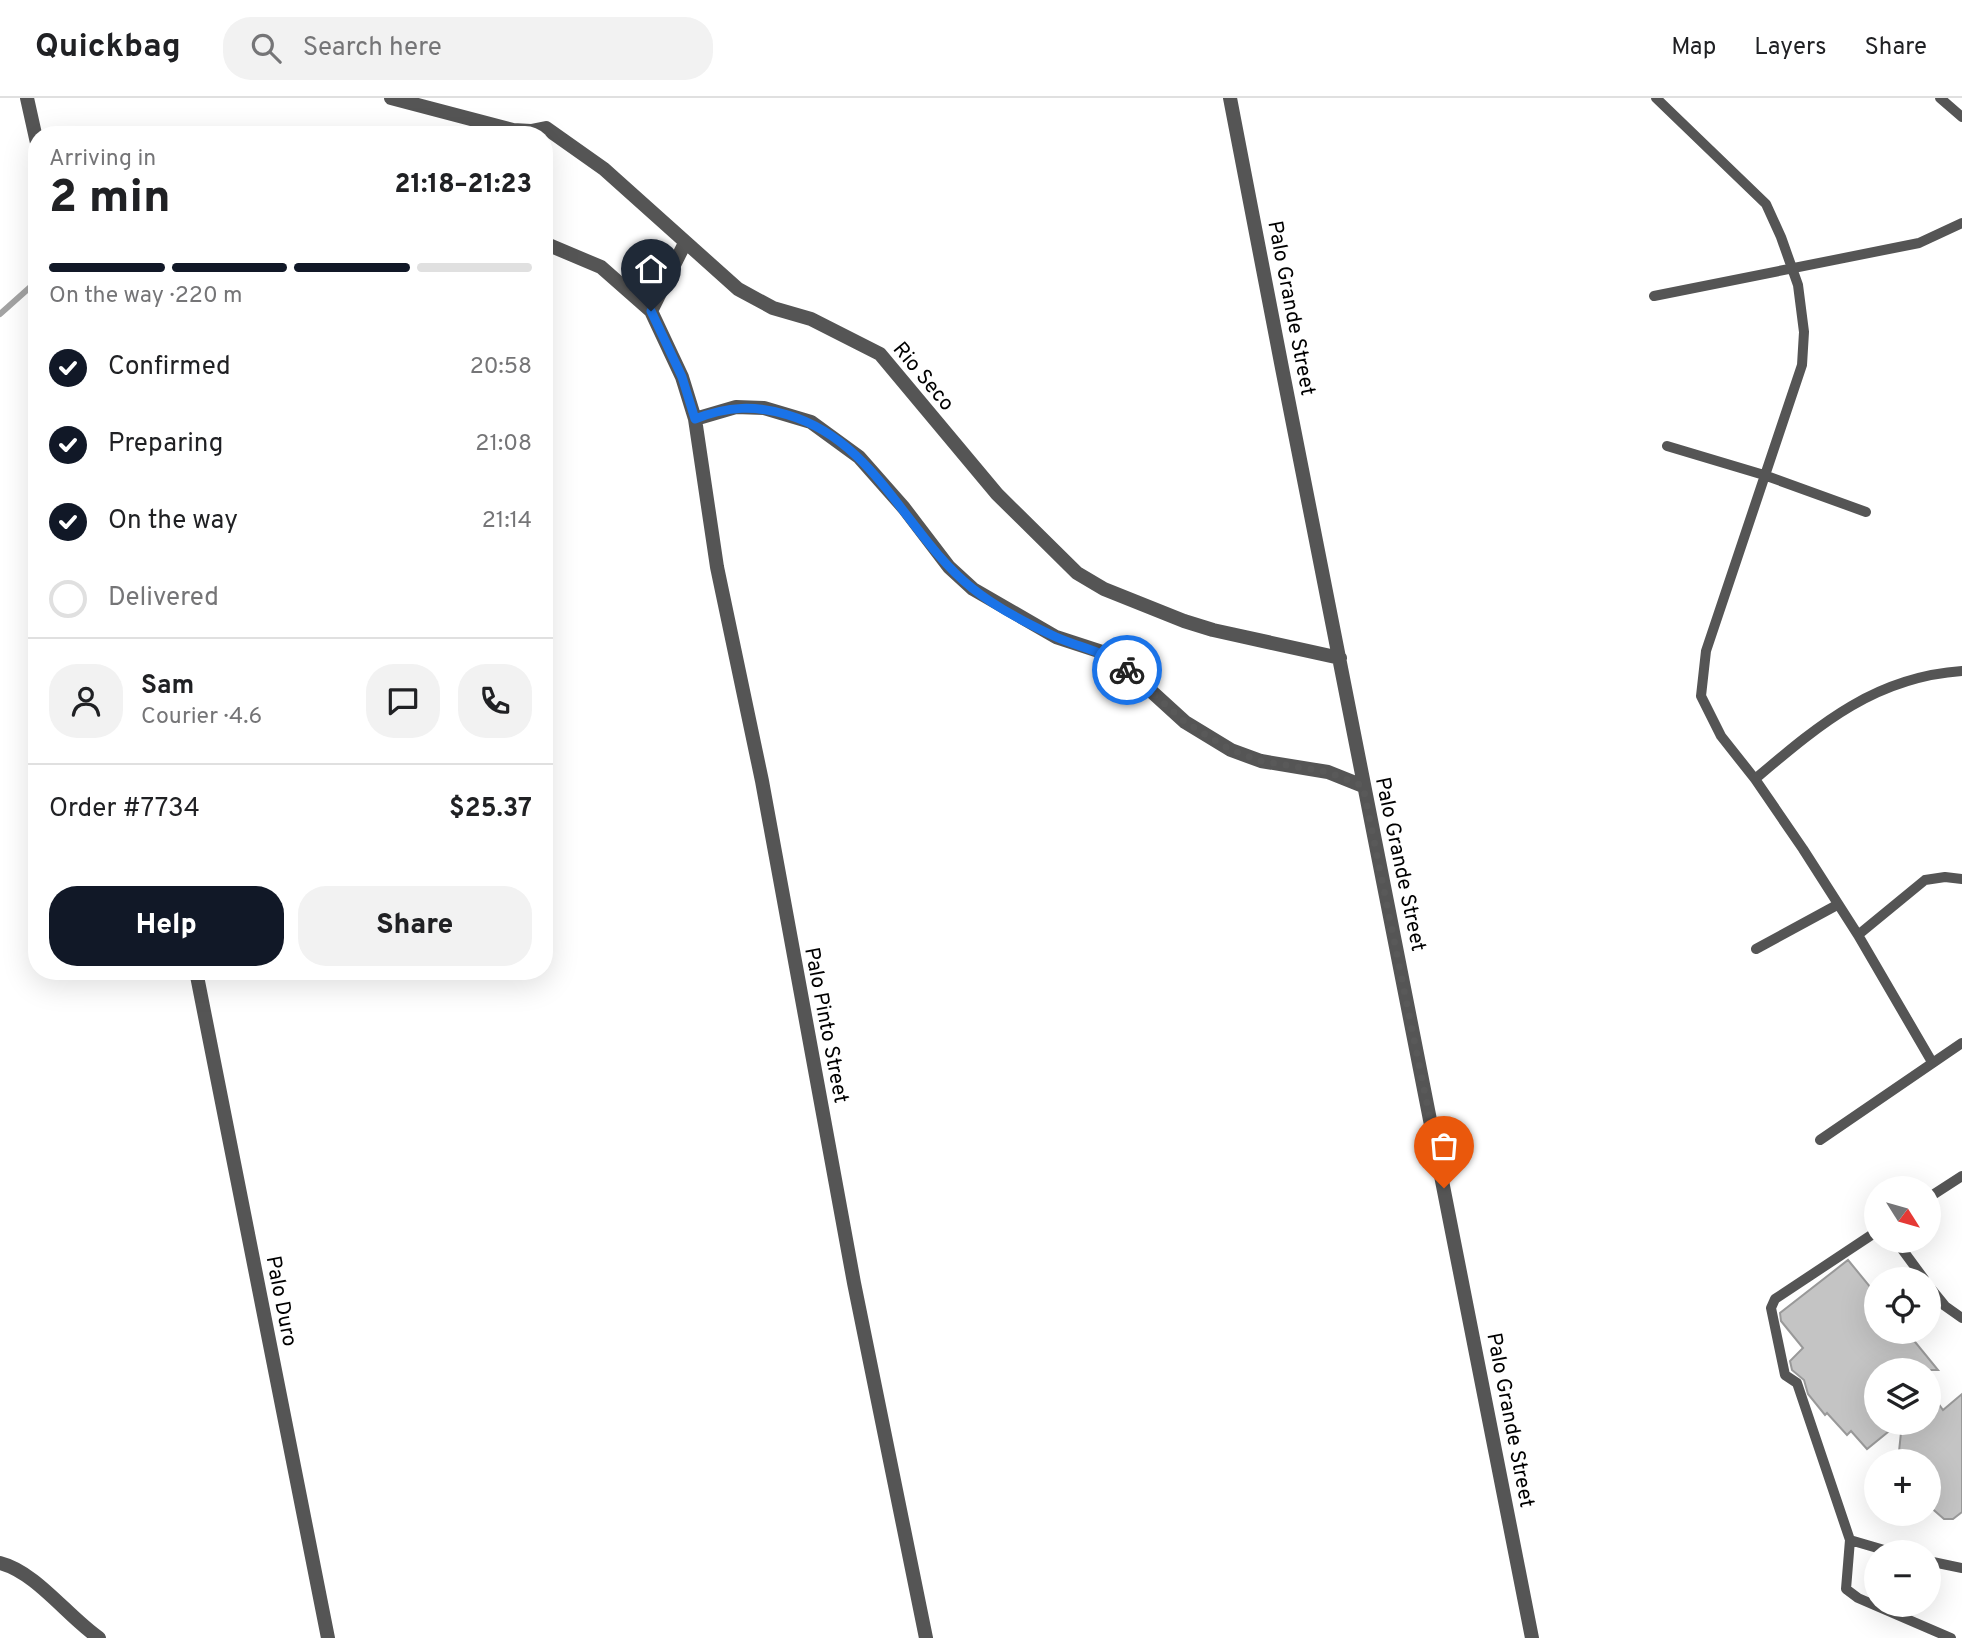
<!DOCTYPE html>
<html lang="en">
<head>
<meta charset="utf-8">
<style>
	body { margin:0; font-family:Overpass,sans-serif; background:#f2f2f2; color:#202124; height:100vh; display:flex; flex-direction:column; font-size:26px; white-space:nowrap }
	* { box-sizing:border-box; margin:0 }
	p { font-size:23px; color:#757577 }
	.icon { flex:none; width:38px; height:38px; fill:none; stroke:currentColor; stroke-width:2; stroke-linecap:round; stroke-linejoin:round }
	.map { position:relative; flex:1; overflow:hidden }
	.sheet { position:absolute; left:28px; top:28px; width:525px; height:854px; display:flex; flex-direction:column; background:#fff; border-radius:28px; box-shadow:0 7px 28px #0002 }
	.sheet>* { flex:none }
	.needle { width:46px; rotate:127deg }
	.controls { position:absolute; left:1864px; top:1078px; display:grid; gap:14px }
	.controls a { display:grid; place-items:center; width:77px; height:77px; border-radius:50%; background:#fff; box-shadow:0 7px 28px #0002; font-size:35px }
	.pin { position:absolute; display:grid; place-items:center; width:60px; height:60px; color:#fff; margin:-72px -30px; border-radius:50% 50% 50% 0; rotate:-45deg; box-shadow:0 0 7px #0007 }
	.pin .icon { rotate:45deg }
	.courier { position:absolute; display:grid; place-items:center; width:70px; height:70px; margin:-35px; border:5px solid #1a73e8; border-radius:50%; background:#fff; color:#222; box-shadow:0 2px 9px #0007 }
	.headline em { font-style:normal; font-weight:800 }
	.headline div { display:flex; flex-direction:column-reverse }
	.headline { display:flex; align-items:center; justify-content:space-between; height:119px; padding:0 21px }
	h1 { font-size:46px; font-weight:800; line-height:52px }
	.bar { display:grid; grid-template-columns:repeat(4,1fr); gap:10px 7px; align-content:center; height:84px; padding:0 21px }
	.bar i { height:9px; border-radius:5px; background:#e0e0e0 }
	.bar .current { background:#111827 }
	.bar p { grid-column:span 4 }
	.line { display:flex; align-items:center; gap:18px; padding:0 21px; border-top:2px solid #e0e0e0 }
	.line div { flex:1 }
	.round { display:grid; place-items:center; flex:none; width:74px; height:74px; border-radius:28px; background:#f2f2f2 }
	ol { padding:0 21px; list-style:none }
	li { display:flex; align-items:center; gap:21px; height:77px }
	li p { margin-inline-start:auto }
	li .icon { padding:7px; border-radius:50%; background:#111827; color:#fff; stroke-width:4 }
	li:last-child { color:#757577 }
	li i { width:38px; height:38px; border:4px solid #e0e0e0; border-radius:50% }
	.action { display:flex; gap:14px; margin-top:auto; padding:14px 21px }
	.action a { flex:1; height:80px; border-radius:28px; background:#111827; color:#fff; font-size:28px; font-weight:800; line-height:80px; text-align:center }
	.action a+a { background:#f2f2f2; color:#202124 }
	header { display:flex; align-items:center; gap:42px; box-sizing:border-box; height:98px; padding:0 35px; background:#fff; border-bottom:2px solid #e0e0e0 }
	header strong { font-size:33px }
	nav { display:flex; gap:38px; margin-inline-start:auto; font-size:24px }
	.search { width:490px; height:63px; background:#f2f2f2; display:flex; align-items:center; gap:18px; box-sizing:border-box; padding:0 24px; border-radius:28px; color:#757577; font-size:26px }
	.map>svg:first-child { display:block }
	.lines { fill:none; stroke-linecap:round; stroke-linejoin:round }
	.stream { stroke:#a3a3a3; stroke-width:6 }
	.building { fill:#c4c4c4; stroke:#999; stroke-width:2 }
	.lane { stroke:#555; stroke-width:10 }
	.street { stroke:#555; stroke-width:14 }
	.done { stroke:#595959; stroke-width:7; stroke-dasharray:0 12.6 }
	.route { stroke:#1a73e8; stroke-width:9 }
	.labels { text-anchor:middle; stroke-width:7; stroke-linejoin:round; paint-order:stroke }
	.street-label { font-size:21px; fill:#000; stroke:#fff }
</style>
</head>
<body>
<header>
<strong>Quickbag</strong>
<div class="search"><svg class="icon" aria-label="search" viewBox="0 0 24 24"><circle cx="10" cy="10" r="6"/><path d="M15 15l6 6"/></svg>Search here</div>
<nav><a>Map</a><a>Layers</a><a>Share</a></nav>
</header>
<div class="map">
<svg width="1962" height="1540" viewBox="0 0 1962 1540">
	<rect width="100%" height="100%" fill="#fff"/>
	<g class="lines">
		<path class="stream" d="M0,216L37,183"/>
	</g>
	<path class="building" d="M1848,1162L1876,1196V1234H1907L1938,1272H1876V1325H1899L1867,1351L1851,1333L1847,1337L1827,1315L1825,1317L1808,1296L1804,1282L1792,1272L1790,1263L1803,1250L1781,1223L1780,1215Z
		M1928,1291L1943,1312L1962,1296V1414L1953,1421H1944L1928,1407V1363H1898L1902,1325H1928Z"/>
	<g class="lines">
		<path class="lane" d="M1656,0L1766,106L1781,139L1798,187L1804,234L1802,267L1706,553L1701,598L1721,638L1755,681L1803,751L1858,837L1932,964
			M1940,0L1962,19
			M1654,198L1919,145L1962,125
			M1667,348L1764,377L1866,414
			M1755,681C1819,627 1874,579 1962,573
			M1858,837L1925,782L1945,779L1962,781
			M1756,851L1837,807
			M1820,1042L1962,945
			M1928,1100L1962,1078
			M1876,1134L1775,1201L1771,1210L1785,1277L1797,1285L1850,1442L1891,1454
			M1896,1143L1924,1181
			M1928,1187L1945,1208L1962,1220
			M1850,1442L1846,1491L1858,1500L1951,1540
			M1928,1463L1962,1470"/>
		<path class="street" d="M27,0L37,45
			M391,0L513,32L531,33L546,30L604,71L738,191L773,210L811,221L880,256L997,396L1077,475L1104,491L1184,523L1213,532L1340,560
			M1230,0C1328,514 1432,1027 1532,1540
			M544,145L601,169L651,213L682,279L695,321L717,469L762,683L854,1185L926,1540
			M651,213L685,145
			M695,321L736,309L764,310L811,324L859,359L904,410L949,469L973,491L1056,539L1105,555L1140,583L1185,624L1231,652L1261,663L1328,674L1363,688
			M196,873L328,1540
			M0,1465C36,1474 68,1519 99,1540"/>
	</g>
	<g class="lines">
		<path class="done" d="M1127,572L1185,624L1231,652L1261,663L1328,674L1363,688L1444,1090"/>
		<path class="route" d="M651,213L682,279L695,321C728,308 755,307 788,317C876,343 906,437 972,490C994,508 1030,527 1056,539C1083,551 1103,552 1127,572"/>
	</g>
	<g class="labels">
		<g class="street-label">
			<text transform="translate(1292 210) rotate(79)" y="7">Palo Grande Street</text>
			<text transform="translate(924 278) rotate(50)" y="7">Rio Seco</text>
			<text transform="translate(1401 766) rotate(78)" y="7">Palo Grande Street</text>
			<text transform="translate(827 927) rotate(79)" y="7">Palo Pinto Street</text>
			<text transform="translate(282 1203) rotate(79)" y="7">Palo Duro</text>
			<text transform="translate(1511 1322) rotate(79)" y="7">Palo Grande Street</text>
		</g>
	</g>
</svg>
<div class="controls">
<a><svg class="needle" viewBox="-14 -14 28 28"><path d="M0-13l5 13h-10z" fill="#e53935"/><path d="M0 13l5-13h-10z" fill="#757577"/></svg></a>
<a><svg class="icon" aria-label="locate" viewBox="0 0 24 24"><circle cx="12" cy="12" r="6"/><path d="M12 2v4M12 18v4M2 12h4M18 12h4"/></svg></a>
<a><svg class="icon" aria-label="layers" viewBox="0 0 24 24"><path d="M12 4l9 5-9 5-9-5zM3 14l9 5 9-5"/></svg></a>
<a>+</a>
<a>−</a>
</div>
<div class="pin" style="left:1444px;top:1090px;background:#ea580c"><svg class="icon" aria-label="bag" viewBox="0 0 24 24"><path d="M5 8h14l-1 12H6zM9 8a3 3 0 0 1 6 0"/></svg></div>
<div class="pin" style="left:651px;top:213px;background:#1f2937"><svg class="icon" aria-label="home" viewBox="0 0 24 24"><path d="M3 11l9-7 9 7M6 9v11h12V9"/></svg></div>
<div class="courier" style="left:1127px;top:572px"><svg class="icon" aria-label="bike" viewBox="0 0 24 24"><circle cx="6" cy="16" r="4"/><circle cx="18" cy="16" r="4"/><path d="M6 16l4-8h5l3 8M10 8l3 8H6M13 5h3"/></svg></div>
<section class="sheet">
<div class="headline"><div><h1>2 min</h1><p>Arriving in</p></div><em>21:18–21:23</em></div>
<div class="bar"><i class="current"></i><i class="current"></i><i class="current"></i><i></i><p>On the way · 220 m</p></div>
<ol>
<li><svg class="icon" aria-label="check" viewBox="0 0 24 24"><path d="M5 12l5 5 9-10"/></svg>Confirmed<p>20:58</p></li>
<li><svg class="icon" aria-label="check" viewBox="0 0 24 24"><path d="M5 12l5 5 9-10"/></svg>Preparing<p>21:08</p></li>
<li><svg class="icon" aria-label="check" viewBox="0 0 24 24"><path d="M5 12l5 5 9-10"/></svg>On the way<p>21:14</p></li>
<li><i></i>Delivered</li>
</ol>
<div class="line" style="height:126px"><a class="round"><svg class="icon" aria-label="person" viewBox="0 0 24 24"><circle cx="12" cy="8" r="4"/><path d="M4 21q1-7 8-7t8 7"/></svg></a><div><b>Sam</b><p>Courier · 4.6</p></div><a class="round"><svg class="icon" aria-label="chat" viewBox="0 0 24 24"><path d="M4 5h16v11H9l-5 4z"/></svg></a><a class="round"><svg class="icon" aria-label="phone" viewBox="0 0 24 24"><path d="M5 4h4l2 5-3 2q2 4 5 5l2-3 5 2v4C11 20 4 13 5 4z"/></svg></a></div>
<div class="line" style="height:91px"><div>Order #7734</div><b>$25.37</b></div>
<div class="action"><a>Help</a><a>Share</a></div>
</section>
</div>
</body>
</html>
